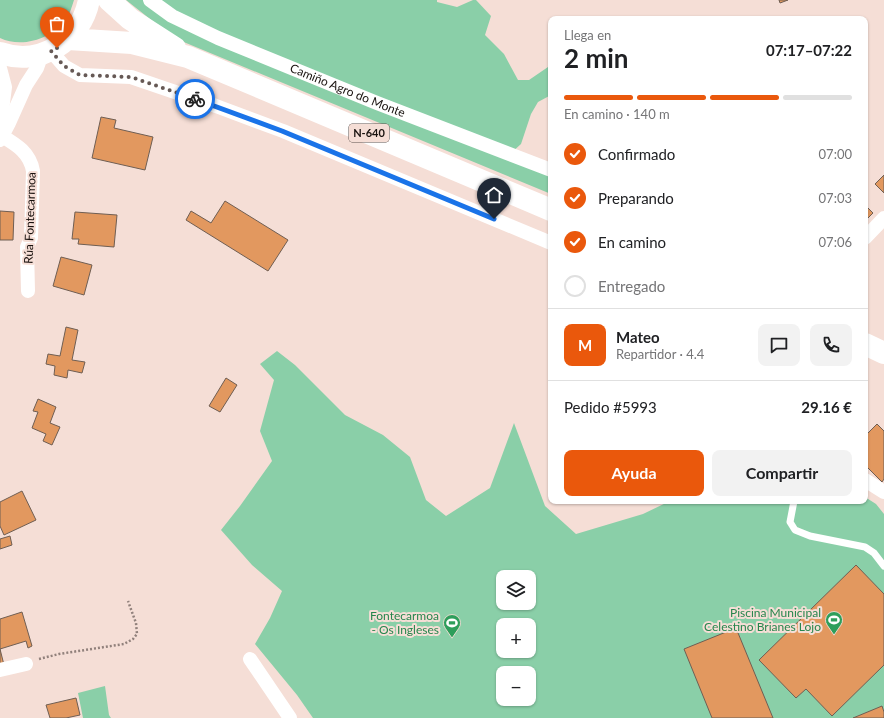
<!DOCTYPE html>
<html lang="es">
<head>
<meta charset="utf-8">
<style>
	body { margin:0; font-family:Lato,sans-serif; background:#f2f2f2; color:#202124; height:100vh; display:flex; flex-direction:column; font-size:15px; white-space:nowrap }
	* { box-sizing:border-box; margin:0 }
	p { font-size:13px; color:#757577 }
	.icon { flex:none; width:22px; height:22px; fill:none; stroke:currentColor; stroke-width:2; stroke-linecap:round; stroke-linejoin:round }
	.map { position:relative; flex:1; overflow:hidden }
	.side { position:absolute; left:548px; top:16px; width:320px; height:488px; display:flex; flex-direction:column; background:#fff; border-radius:8px; box-shadow:0 1px 3px #0004 }
	.side>* { flex:none }
	.fabs { position:absolute; left:496px; top:570px; display:grid; gap:8px }
	.fabs a { display:grid; place-items:center; width:40px; height:40px; border-radius:8px; background:#fff; box-shadow:0 1px 3px #0004; font-size:20px }
	.pin { position:absolute; display:grid; place-items:center; width:34px; height:34px; color:#fff; margin:-41px -17px; border-radius:50% 50% 50% 0; rotate:-45deg; box-shadow:0 0 4px #0007 }
	.pin .icon { rotate:45deg }
	.courier { position:absolute; display:grid; place-items:center; width:40px; height:40px; margin:-20px; border:3px solid #1a73e8; border-radius:50%; background:#fff; color:#222; box-shadow:0 1px 5px #0007 }
	.summary em { font-style:normal; font-weight:700 }
	.summary div { display:flex; flex-direction:column-reverse }
	.summary { display:flex; align-items:center; justify-content:space-between; height:68px; padding:0 16px }
	h1 { font-size:26px; font-weight:700; line-height:30px }
	.bar { display:grid; grid-template-columns:repeat(4,1fr); gap:6px 4px; align-content:center; height:48px; padding:0 16px }
	.bar i { height:5px; border-radius:3px; background:#e0e0e0 }
	.bar .active { background:#ea580c }
	.bar p { grid-column:span 4 }
	.line { display:flex; align-items:center; gap:10px; padding:0 16px; border-top:1px solid #e0e0e0 }
	.line div { flex:1 }
	.round { display:grid; place-items:center; flex:none; width:42px; height:42px; border-radius:8px; background:#f2f2f2 }
	ol { padding:0 16px; list-style:none }
	li { display:flex; align-items:center; gap:12px; height:44px }
	li p { margin-inline-start:auto }
	li .icon { padding:4px; border-radius:50%; background:#ea580c; color:#fff; stroke-width:4 }
	li:last-child { color:#757577 }
	li i { width:22px; height:22px; border:2px solid #e0e0e0; border-radius:50% }
	.action { display:flex; gap:8px; margin-top:auto; padding:8px 16px }
	.action a { flex:1; height:46px; border-radius:8px; background:#ea580c; color:#fff; font-size:16px; font-weight:700; line-height:46px; text-align:center }
	.action a+a { background:#f2f2f2; color:#202124 }
	.map>svg:first-child { display:block }
	.green { fill:#8acfa8; fill-rule:evenodd }
	.building { fill:#e2985f; stroke:#6f5e53 }
	.lines { fill:none; stroke-linecap:round; stroke-linejoin:round }
	.path { stroke:#91817c; stroke-width:2.5; stroke-dasharray:2 2; stroke-linecap:butt }
	.lane { stroke:#fff; stroke-width:7 }
	.street { stroke:#fff; stroke-width:14 }
	.highway { stroke:#fff; stroke-width:22 }
	.done { stroke:#665955; stroke-width:4; stroke-dasharray:0 7.2 }
	.route { stroke:#1a73e8; stroke-width:5 }
	.labels { text-anchor:middle; stroke-width:4; stroke-linejoin:round; paint-order:stroke }
	.shield { fill:#f5ded6; stroke:#5b4f4b; stroke-width:1 }
	.shield-label { font-size:11px; font-weight:bold; fill:#19120f }
	.street-label { font-size:12px; fill:#19120f; stroke:#f5ded6 }
	.leisure-label { font-size:12px; fill:#27864d; stroke:#f5ded6; text-anchor:end }
</style>
</head>
<body>
<div class="map">
<svg width="884" height="718" viewBox="0 0 884 718">
	<rect width="100%" height="100%" fill="#f5ded6"/>
	<path class="green" d="M0,0H74C72,6 70,13 67,18C53,38 23,49 0,38Z
		M126,0H437V2L457,7L473,0H476L491,16L485,35L504,54L518,80H529L548,67L551,68V95L538,102L531,114L521,144L510,154L551,171V194L174,38Z
		M277,351L295,365L345,415L383,435L410,457L426,500L446,516L490,488L514,423L545,506L576,534L643,514L670,501H865V497L876,504L884,514V718H313L297,695L255,644L270,618L282,591L252,565L221,530L240,506L272,461L260,431L274,380L260,364ZM503,577H529V603H503ZM503,625H529V651H503ZM503,673H529V699H503Z
		M105,686L109,715L111,718H83L78,693Z"/>
	<path class="building" d="M779,0H788L780,3Z
		M101,117L116,120L114,128L153,137L145,170L92,158Z
		M884,175V193L875,184Z
		M225,201L288,240L268,271L186,220L191,211L211,223Z
		M865,205L873,213L865,221Z
		M0,211L14,212L13,240H0Z
		M75,212L117,215L114,247L78,244L79,239H72Z
		M61,257L92,265L84,295L53,286Z
		M66,327L78,330L72,360L85,362L82,373L68,370L67,378L54,375L55,366L46,364L48,354L60,356Z
		M226,378L237,385L220,412L209,406Z
		M38,399L56,407L50,423L60,427L52,445L43,441L46,434L32,428L38,412L33,411Z
		M877,424L884,431V479L882,482L865,465V436Z
		M22,491L36,520L4,535L0,526V502Z
		M10,536L12,545L0,549V539Z
		M856,565L884,594V665L832,716L806,689L796,698L759,660Z
		M22,612L32,646L28,648L26,641L0,649V619Z
		M736,628L773,718H712L684,649Z
		M0,649L4,665H0Z
		M76,698L80,715L66,718H50L46,705Z
		M882,706L884,712V718H853Z"/>
	<g class="lines">
		<path class="path" d="M39,659L59,654L124,644L133,639L137,634L136,623L128,601"/>
		<path class="lane" d="M794,501L790,522L795,530L810,536L865,547L874,553L884,566"/>
		<g class="street">
			<path id="s1" d="M150,0L172,16L218,38L377,103L551,170"/>
			<path d="M51,51L64,66L80,75L131,77L216,106L283,131L551,243"/>
			<path d="M0,68L5,87L1,118L2,136"/>
			<path d="M2,136C17,145 30,153 33,171L31,238L27,247L28,291"/>
			<path d="M0,140L9,123L26,85L37,68L42,54"/>
			<path d="M865,238L884,218"/>
			<path d="M865,480L884,492"/>
			<path d="M250,659L290,718"/>
			<path d="M0,670L26,664"/>
		</g>
		<path class="highway" d="M109,0L130,19L175,48
			M68,39L132,43L188,57L551,210
			M0,53C40,67 81,41 89,0
			M865,344L884,353"/>
	</g>
	<g class="lines">
		<path class="done" d="M57,48L51,51L64,66L80,75L131,77L195,99"/>
		<path class="route" d="M195,99L282,131L494,219"/>
	</g>
	<defs>
		<symbol id="stadium-pin" viewBox="-11 -11 22 30"><path d="M0 17L-7.5 6A9.5 9.5 0 1 1 7.5 6Z" fill="#2e9e5b" stroke="#f5ded6"/><path d="M0-5a6.5 5 0 1 0 0 10a6.5 5 0 1 0 0-10ZM-3.5-1.8h7v3.6h-7Z" fill="#fff"/></symbol>
	</defs>
	<g fill-rule="evenodd">
		<use href="#stadium-pin" x="824" y="610" width="20" height="27"/>
		<use href="#stadium-pin" x="442" y="613" width="20" height="27"/>
	</g>
	<g class="labels">
		<rect class="shield" x="349" y="124" width="40" height="18" rx="3"/>
		<g class="shield-label">
			<text x="369" y="137">N-640</text>
		</g>
		<g class="street-label">
			<text dy="4" stroke="none"><textPath href="#s1" startOffset="218">Camiño Agro do Monte</textPath></text>
			<text transform="translate(30 218) rotate(-88)" y="4">Rúa Fontecarmoa</text>
		</g>
		<g class="leisure-label">
			<text x="821" y="617">Piscina Municipal<tspan x="821" dy="14">Celestino Brianes Lojo</tspan></text>
			<text x="439" y="620">Fontecarmoa<tspan x="439" dy="14">- Os Ingleses</tspan></text>
		</g>
	</g>
</svg>
<div class="fabs">
<a><svg class="icon" aria-label="layers" viewBox="0 0 24 24"><path d="M12 4l9 5-9 5-9-5zM3 14l9 5 9-5"/></svg></a>
<a>+</a>
<a>−</a>
</div>
<div class="pin" style="left:57px;top:48px;background:#ea580c"><svg class="icon" aria-label="bag" viewBox="0 0 24 24"><path d="M5 8h14l-1 12H6zM9 8a3 3 0 0 1 6 0"/></svg></div>
<div class="pin" style="left:494px;top:219px;background:#1f2937"><svg class="icon" aria-label="home" viewBox="0 0 24 24"><path d="M3 11l9-7 9 7M6 9v11h12V9"/></svg></div>
<div class="courier" style="left:195px;top:99px"><svg class="icon" aria-label="bike" viewBox="0 0 24 24"><circle cx="6" cy="16" r="4"/><circle cx="18" cy="16" r="4"/><path d="M6 16l4-8h5l3 8M10 8l3 8H6M13 5h3"/></svg></div>
<section class="side">
<div class="summary"><div><h1>2 min</h1><p>Llega en</p></div><em>07:17–07:22</em></div>
<div class="bar"><i class="active"></i><i class="active"></i><i class="active"></i><i></i><p>En camino · 140 m</p></div>
<ol>
<li><svg class="icon" aria-label="check" viewBox="0 0 24 24"><path d="M5 12l5 5 9-10"/></svg>Confirmado<p>07:00</p></li>
<li><svg class="icon" aria-label="check" viewBox="0 0 24 24"><path d="M5 12l5 5 9-10"/></svg>Preparando<p>07:03</p></li>
<li><svg class="icon" aria-label="check" viewBox="0 0 24 24"><path d="M5 12l5 5 9-10"/></svg>En camino<p>07:06</p></li>
<li><i></i>Entregado</li>
</ol>
<div class="line" style="height:72px"><b class="round" style="background:#ea580c;color:#fff">M</b><div><b>Mateo</b><p>Repartidor · 4.4</p></div><a class="round"><svg class="icon" aria-label="chat" viewBox="0 0 24 24"><path d="M4 5h16v11H9l-5 4z"/></svg></a><a class="round"><svg class="icon" aria-label="phone" viewBox="0 0 24 24"><path d="M5 4h4l2 5-3 2q2 4 5 5l2-3 5 2v4C11 20 4 13 5 4z"/></svg></a></div>
<div class="line" style="height:52px"><div>Pedido #5993</div><b>29.16 €</b></div>
<div class="action"><a>Ayuda</a><a>Compartir</a></div>
</section>
</div>
</body>
</html>
